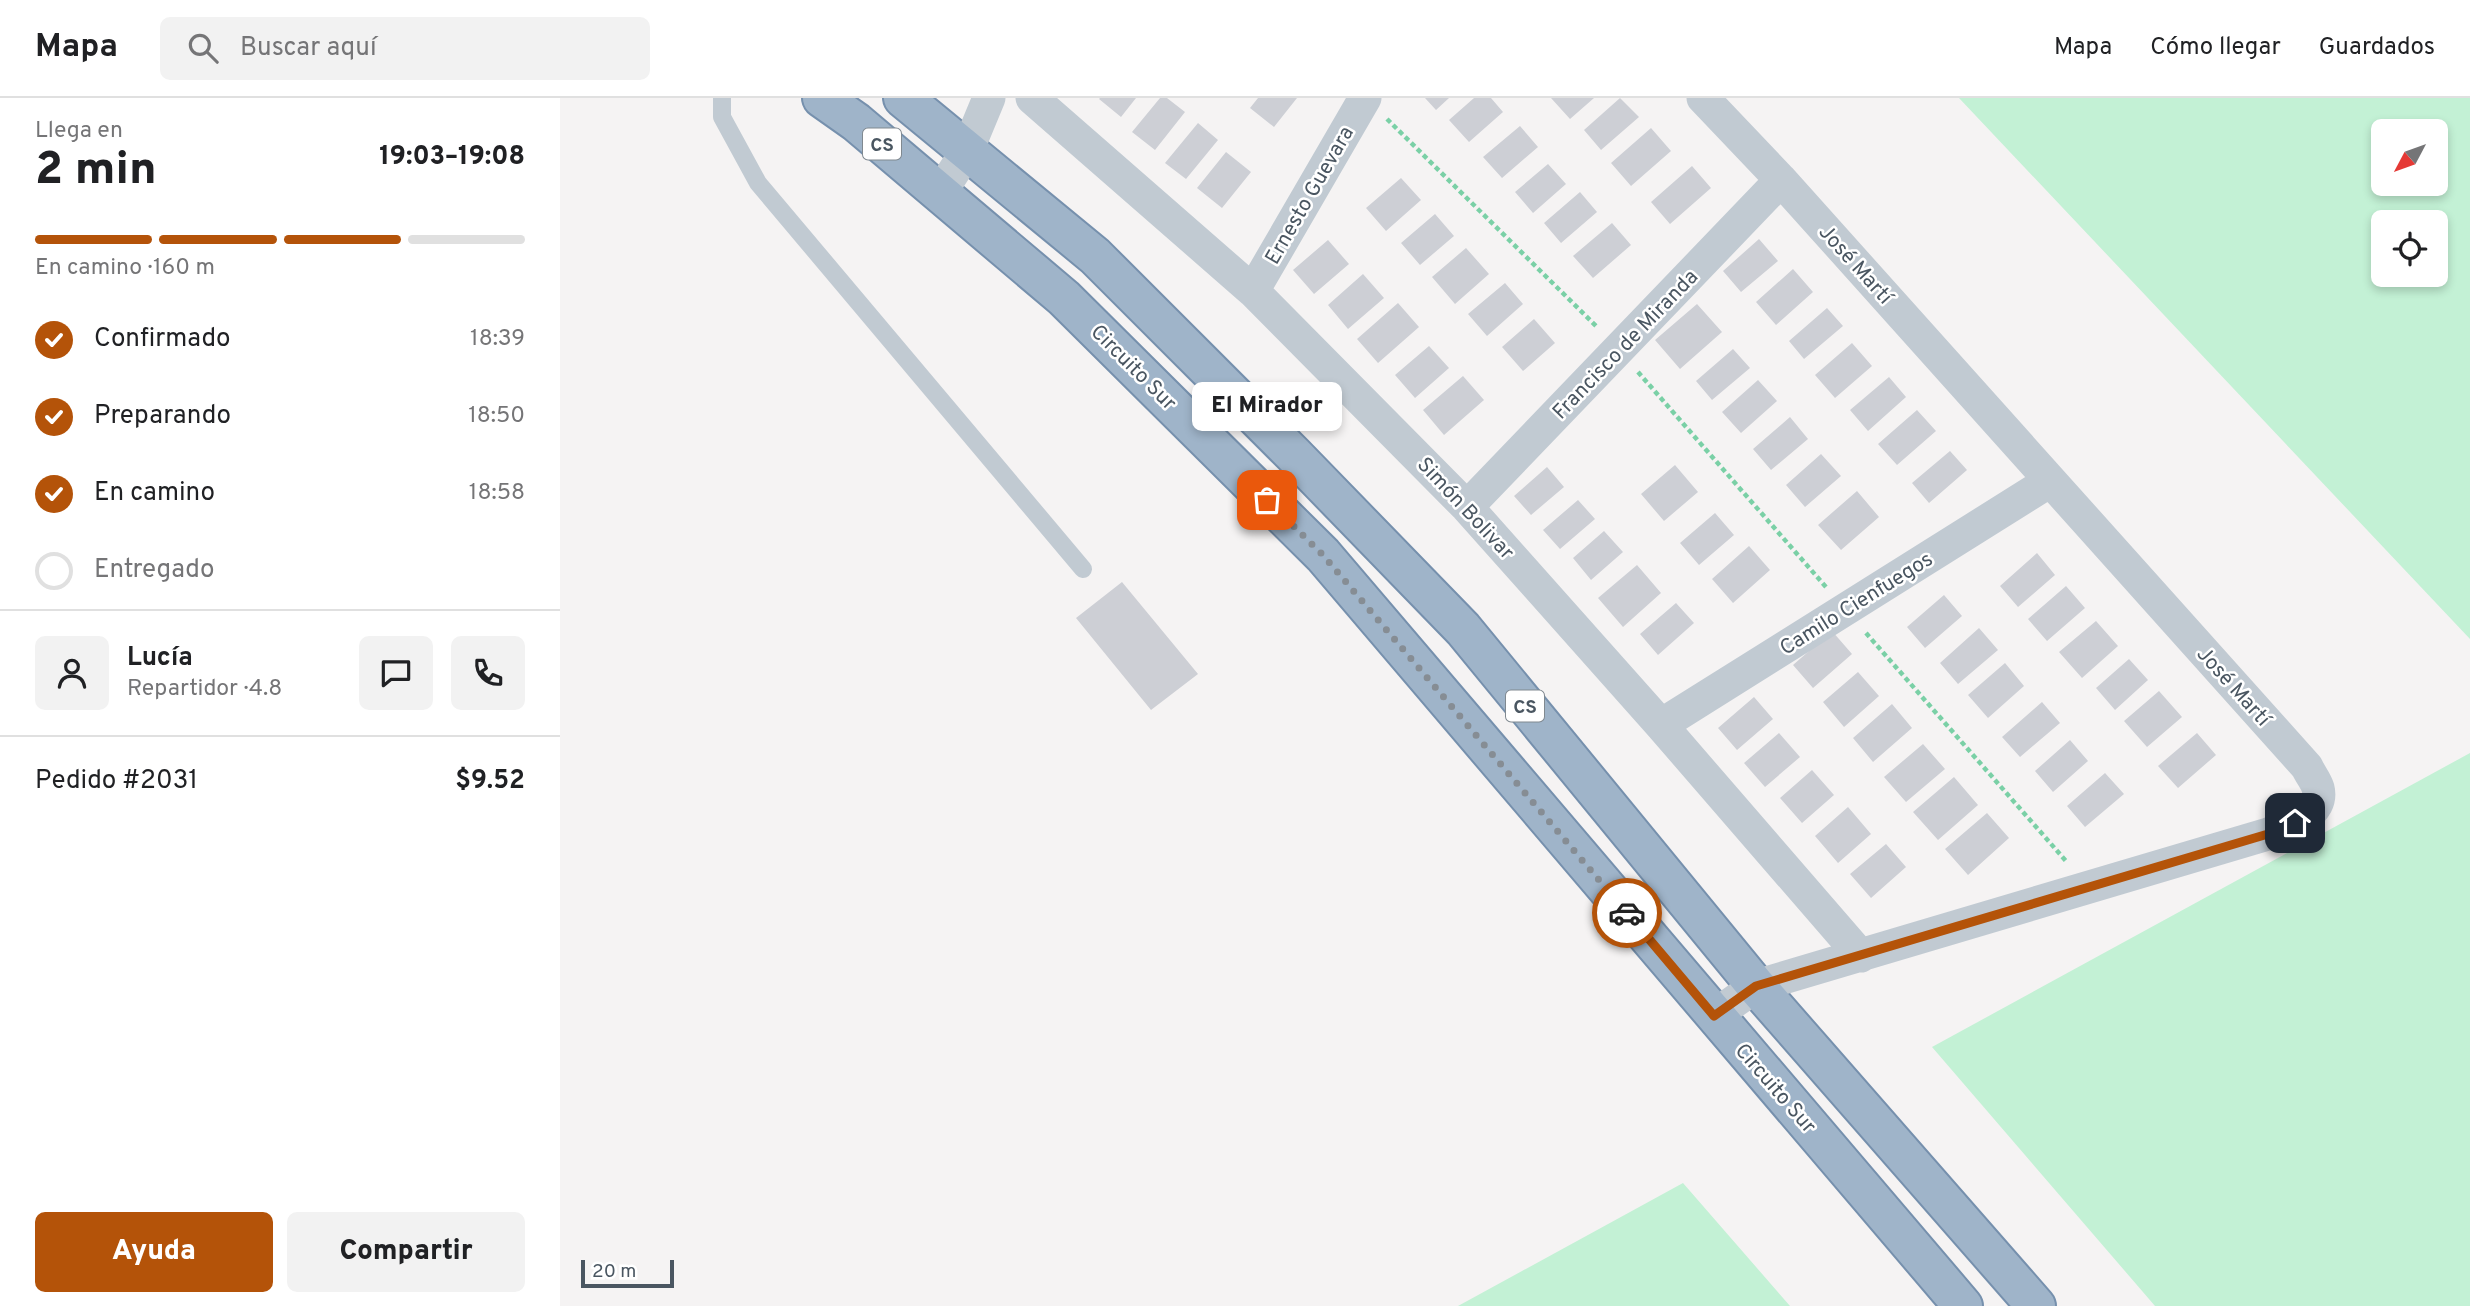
<!DOCTYPE html>
<html lang="es">
<head>
<meta charset="utf-8">
<style>
	body { margin:0; font-family:Overpass,sans-serif; background:#f2f2f2; color:#202124; height:100vh; display:flex; flex-direction:column; font-size:26px; white-space:nowrap }
	* { box-sizing:border-box; margin:0 }
	p { font-size:23px; color:#757577 }
	.icon { flex:none; width:38px; height:38px; fill:none; stroke:currentColor; stroke-width:2; stroke-linecap:round; stroke-linejoin:round }
	.map { position:relative; flex:1; overflow:hidden }
	.side { display:flex; flex-direction:column; background:#fff; width:560px }
	.side>* { flex:none }
	.needle { width:46px; rotate:229deg }
	.fabs { position:absolute; left:1811px; top:21px; display:grid; gap:14px }
	.fabs a { display:grid; place-items:center; width:77px; height:77px; border-radius:10px; background:#fff; box-shadow:0 4px 10px #0003; font-size:35px }
	.scale { position:absolute; left:21px; bottom:18px; width:93px; box-sizing:border-box; padding-left:7px; border:4px solid #4a5661; border-top:0; font-size:19px; line-height:24px; white-space:nowrap; color:#4a5661; -webkit-text-stroke:5px #fff; paint-order:stroke }
	.pin { position:absolute; display:grid; place-items:center; width:60px; height:60px; color:#fff; margin:-30px; border-radius:14px; box-shadow:0 4px 10px #0006 }
	.courier { position:absolute; display:grid; place-items:center; width:70px; height:70px; margin:-35px; border:5px solid #b45309; border-radius:50%; background:#fff; color:#222; box-shadow:0 2px 9px #0007 }
	.bubble { position:absolute; height:49px; border-radius:10px; background:#fff; box-shadow:0 4px 10px #0003; font-size:23px; font-weight:800; line-height:49px; text-align:center }
	.summary em { font-style:normal; font-weight:800 }
	.summary div { display:flex; flex-direction:column-reverse }
	.summary { display:flex; align-items:center; justify-content:space-between; height:119px; padding:0 35px }
	h1 { font-size:46px; font-weight:800; line-height:52px }
	.bar { display:grid; grid-template-columns:repeat(4,1fr); gap:10px 7px; align-content:center; height:84px; padding:0 35px }
	.bar i { height:9px; border-radius:5px; background:#e0e0e0 }
	.bar .on { background:#b45309 }
	.bar p { grid-column:span 4 }
	.line { display:flex; align-items:center; gap:18px; padding:0 35px; border-top:2px solid #e0e0e0 }
	.line div { flex:1 }
	.round { display:grid; place-items:center; flex:none; width:74px; height:74px; border-radius:10px; background:#f2f2f2 }
	ol { padding:0 35px; list-style:none }
	li { display:flex; align-items:center; gap:21px; height:77px }
	li p { margin-inline-start:auto }
	li .icon { padding:7px; border-radius:50%; background:#b45309; color:#fff; stroke-width:4 }
	li:last-child { color:#757577 }
	li i { width:38px; height:38px; border:4px solid #e0e0e0; border-radius:50% }
	.action { display:flex; gap:14px; margin-top:auto; padding:14px 35px }
	.action a { flex:1; height:80px; border-radius:10px; background:#b45309; color:#fff; font-size:28px; font-weight:800; line-height:80px; text-align:center }
	.action a+a { background:#f2f2f2; color:#202124 }
	header { display:flex; align-items:center; gap:42px; box-sizing:border-box; height:98px; padding:0 35px; background:#fff; border-bottom:2px solid #e0e0e0 }
	header strong { font-size:33px }
	nav { display:flex; gap:38px; margin-inline-start:auto; font-size:24px }
	.search { width:490px; height:63px; background:#f2f2f2; display:flex; align-items:center; gap:18px; box-sizing:border-box; padding:0 24px; border-radius:10px; color:#757577; font-size:26px }
	main { display:flex; flex:1; min-height:0 }
	.map>svg:first-child { display:block }
	.green { fill:#c3f1d5; fill-rule:evenodd }
	.building { fill:#cdcfd5 }
	.lines { fill:none; stroke-linecap:round; stroke-linejoin:round }
	.trunk-casing { stroke:#7690ad; stroke-width:42 }
	.path { stroke:#7ad0a6; stroke-width:4.5; stroke-dasharray:5 3.5; stroke-linecap:butt }
	.service { stroke:#c1cad2; stroke-width:18 }
	.minor { stroke:#c1cad2; stroke-width:33 }
	.trunk { stroke:#9fb4c9; stroke-width:38 }
	.done { stroke:#868d94; stroke-width:7; stroke-dasharray:0 12.6 }
	.route { stroke:#b45309; stroke-width:9 }
	.labels { text-anchor:middle; stroke-width:5; stroke-linejoin:round; paint-order:stroke }
	.shield { fill:#fff; stroke:#808990; stroke-width:2 }
	.shield-label { font-size:19px; font-weight:bold; fill:#4a5661 }
	.street-label { font-size:21px; fill:#4a5661; stroke:#fff }
</style>
</head>
<body>
<header>
<strong>Mapa</strong>
<div class="search"><svg class="icon" aria-label="search" viewBox="0 0 24 24"><circle cx="10" cy="10" r="6"/><path d="M15 15l6 6"/></svg>Buscar aquí</div>
<nav><a>Mapa</a><a>Cómo llegar</a><a>Guardados</a></nav>
</header>
<main>
<section class="side">
<div class="summary"><div><h1>2 min</h1><p>Llega en</p></div><em>19:03–19:08</em></div>
<div class="bar"><i class="on"></i><i class="on"></i><i class="on"></i><i></i><p>En camino · 160 m</p></div>
<ol>
<li><svg class="icon" aria-label="check" viewBox="0 0 24 24"><path d="M5 12l5 5 9-10"/></svg>Confirmado<p>18:39</p></li>
<li><svg class="icon" aria-label="check" viewBox="0 0 24 24"><path d="M5 12l5 5 9-10"/></svg>Preparando<p>18:50</p></li>
<li><svg class="icon" aria-label="check" viewBox="0 0 24 24"><path d="M5 12l5 5 9-10"/></svg>En camino<p>18:58</p></li>
<li><i></i>Entregado</li>
</ol>
<div class="line" style="height:126px"><a class="round"><svg class="icon" aria-label="person" viewBox="0 0 24 24"><circle cx="12" cy="8" r="4"/><path d="M4 21q1-7 8-7t8 7"/></svg></a><div><b>Lucía</b><p>Repartidor · 4.8</p></div><a class="round"><svg class="icon" aria-label="chat" viewBox="0 0 24 24"><path d="M4 5h16v11H9l-5 4z"/></svg></a><a class="round"><svg class="icon" aria-label="phone" viewBox="0 0 24 24"><path d="M5 4h4l2 5-3 2q2 4 5 5l2-3 5 2v4C11 20 4 13 5 4z"/></svg></a></div>
<div class="line" style="height:91px"><div>Pedido #2031</div><b>$9.52</b></div>
<div class="action"><a>Ayuda</a><a>Compartir</a></div>
</section>
<div class="map">
<svg width="1910" height="1208" viewBox="0 0 1910 1208">
	<rect width="100%" height="100%" fill="#f5f3f3"/>
	<path class="green" d="M1399,0H1910V541ZM1824,33H1876V86H1824ZM1824,124H1876V177H1824Z
		M1910,655V1208H1595L1372,949Z
		M1123,1085L1230,1208H898Z"/>
	<path class="building" d="M540,0H576L561,19L539,1Z
		M600,0H607L625,14L595,52L572,34Z
		M698,0H737L714,29L690,10Z
		M865,0H889L876,12Z
		M914,0H931L943,14L909,44L889,22Z
		M991,0H1034L1010,21Z
		M1060,0L1079,19L1041,52L1024,32Z
		M638,25L658,42L626,81L605,65Z
		M960,28L978,49L942,80L923,59Z
		M1091,30L1111,53L1071,88L1051,65Z
		M666,54L691,74L662,110L637,90Z
		M988,66L1006,86L973,115L955,94Z
		M1132,68L1151,90L1110,126L1091,104Z
		M841,80L861,102L826,133L806,110Z
		M1020,94L1037,114L1001,145L984,125Z
		M875,116L894,138L860,167L841,145Z
		M1052,125L1071,147L1033,180L1013,158Z
		M1199,141L1218,163L1181,194L1163,173Z
		M768,142L789,166L754,196L733,172Z
		M906,150L929,176L895,206L872,179Z
		M1233,171L1253,194L1216,227L1196,204Z
		M803,176L824,200L788,231L768,207Z
		M945,185L963,206L927,238L908,216Z
		M838,205L859,229L818,265L797,241Z
		M1137,206L1162,234L1120,271L1095,242Z
		M1267,210L1283,228L1244,261L1229,243Z
		M974,221L995,245L963,273L942,249Z
		M1292,245L1312,268L1275,300L1255,277Z
		M869,248L889,270L855,300L835,277Z
		M1173,251L1190,270L1152,302L1136,283Z
		M903,278L924,302L884,337L863,312Z
		M1329,279L1346,299L1308,333L1290,312Z
		M1198,282L1217,303L1181,335L1162,314Z
		M1357,312L1376,333L1337,367L1318,346Z
		M1230,319L1248,341L1211,372L1193,351Z
		M1390,353L1407,372L1369,405L1352,385Z
		M1261,356L1281,378L1245,409L1226,387Z
		M1115,367L1138,394L1104,423L1081,396Z
		M987,369L1004,389L971,417L954,398Z
		M1297,393L1319,419L1281,452L1258,427Z
		M1018,402L1035,421L1000,451L983,432Z
		M1155,415L1174,437L1139,467L1120,445Z
		M1044,433L1063,454L1031,482L1013,460Z
		M1189,448L1210,472L1173,505L1152,481Z
		M1477,455L1495,477L1458,509L1440,488Z
		M1077,467L1101,495L1063,529L1038,500Z
		M562,484L638,576L591,612L516,520Z
		M1506,488L1525,510L1487,543L1468,521Z
		M1384,497L1402,518L1365,550L1347,529Z
		M1116,505L1134,525L1098,557L1080,536Z
		M1536,523L1558,548L1522,580L1499,554Z
		M1419,530L1438,552L1398,586L1380,565Z
		M1272,533L1292,556L1253,590L1233,567Z
		M1569,561L1588,582L1555,612L1536,590Z
		M1445,565L1464,588L1428,620L1408,597Z
		M1298,574L1319,598L1284,629L1263,604Z
		M1599,593L1622,619L1587,649L1564,623Z
		M1194,599L1213,621L1177,652L1158,630Z
		M1482,604L1500,625L1460,659L1442,639Z
		M1332,606L1352,630L1313,664L1293,640Z
		M1219,635L1240,659L1205,689L1184,665Z
		M1637,635L1656,657L1618,690L1598,668Z
		M1510,642L1528,663L1493,694L1475,673Z
		M1363,646L1385,671L1346,704L1324,679Z
		M1252,672L1274,697L1242,725L1220,700Z
		M1545,675L1564,696L1525,729L1507,708Z
		M1394,679L1418,707L1378,742L1353,714Z
		M1288,709L1311,736L1278,765L1255,738Z
		M1427,715L1449,740L1408,777L1385,751Z
		M1326,746L1346,769L1311,800L1290,776Z"/>
	<g class="lines">
		<defs>
			<path id="trunk" d="M262,0L296,24L504,200L763,457L1403,1208
				M343,0L535,158L734,357L903,531L1196,888L1476,1208"/>
		</defs>
		<use href="#trunk" class="trunk-casing"/>
		<path class="path" d="M827,21L1037,229
			M1078,274L1266,489
			M1306,535L1506,763"/>
		<path class="service" d="M162,0V19L198,85L523,471"/>
		<path class="minor" d="M472,0L693,193L907,409L1101,627L1301,858
			M1143,0L1221,82L1747,669C1750,676 1756,683 1758,690C1765,717 1727,729 1708,736L1196,888L1154,918
			M380,95L407,53L429,0
			M693,193L805,0
			M907,409L1221,82
			M1101,627L1490,383"/>
		<use href="#trunk" class="trunk"/>
	</g>
	<g class="lines">
		<path class="done" d="M707,402L763,457L1067,815"/>
		<path class="route" d="M1067,815L1154,918L1196,888L1708,736L1735,725"/>
	</g>
	<g class="labels">
		<g class="shield">
			<rect x="303" y="30.5" width="38" height="31" rx="5"/>
			<rect x="946" y="592.5" width="38" height="31" rx="5"/>
		</g>
		<g class="shield-label">
			<text x="322" y="53">CS</text>
			<text x="965" y="615">CS</text>
		</g>
		<g class="street-label">
			<text transform="translate(749 97) rotate(-60)" y="7">Ernesto Guevara</text>
			<text transform="translate(1296 166) rotate(48)" y="7">José Martí</text>
			<text transform="translate(1065 246) rotate(-46)" y="7">Francisco de Miranda</text>
			<text transform="translate(574 269) rotate(45)" y="7">Circuito Sur</text>
			<text transform="translate(906 410) rotate(47)" y="7">Simón Bolivar</text>
			<text transform="translate(1296 505) rotate(-32)" y="7">Camilo Cienfuegos</text>
			<text transform="translate(1674 588) rotate(48)" y="7">José Martí</text>
			<text transform="translate(1216 990) rotate(49)" y="7">Circuito Sur</text>
		</g>
	</g>
</svg>
<div class="fabs">
<a><svg class="needle" viewBox="-14 -14 28 28"><path d="M0-13l5 13h-10z" fill="#e53935"/><path d="M0 13l5-13h-10z" fill="#757577"/></svg></a>
<a><svg class="icon" aria-label="locate" viewBox="0 0 24 24"><circle cx="12" cy="12" r="6"/><path d="M12 2v4M12 18v4M2 12h4M18 12h4"/></svg></a>
</div>
<div class="scale">20 m</div>
<div class="pin" style="left:707px;top:402px;background:#ea580c"><svg class="icon" aria-label="bag" viewBox="0 0 24 24"><path d="M5 8h14l-1 12H6zM9 8a3 3 0 0 1 6 0"/></svg></div>
<div class="pin" style="left:1735px;top:725px;background:#1f2937"><svg class="icon" aria-label="home" viewBox="0 0 24 24"><path d="M3 11l9-7 9 7M6 9v11h12V9"/></svg></div>
<div class="courier" style="left:1067px;top:815px"><svg class="icon" aria-label="car" viewBox="0 0 24 24"><path d="M5 17H2v-5l4-1 3-4h7l3 4 3 1v5h-3M9 17h6M6 11h13"/><circle cx="7" cy="17" r="2"/><circle cx="17" cy="17" r="2"/></svg></div>
<div class="bubble" style="left:632px;top:284px;width:150px">El Mirador</div>
</div>
</main>
</body>
</html>
